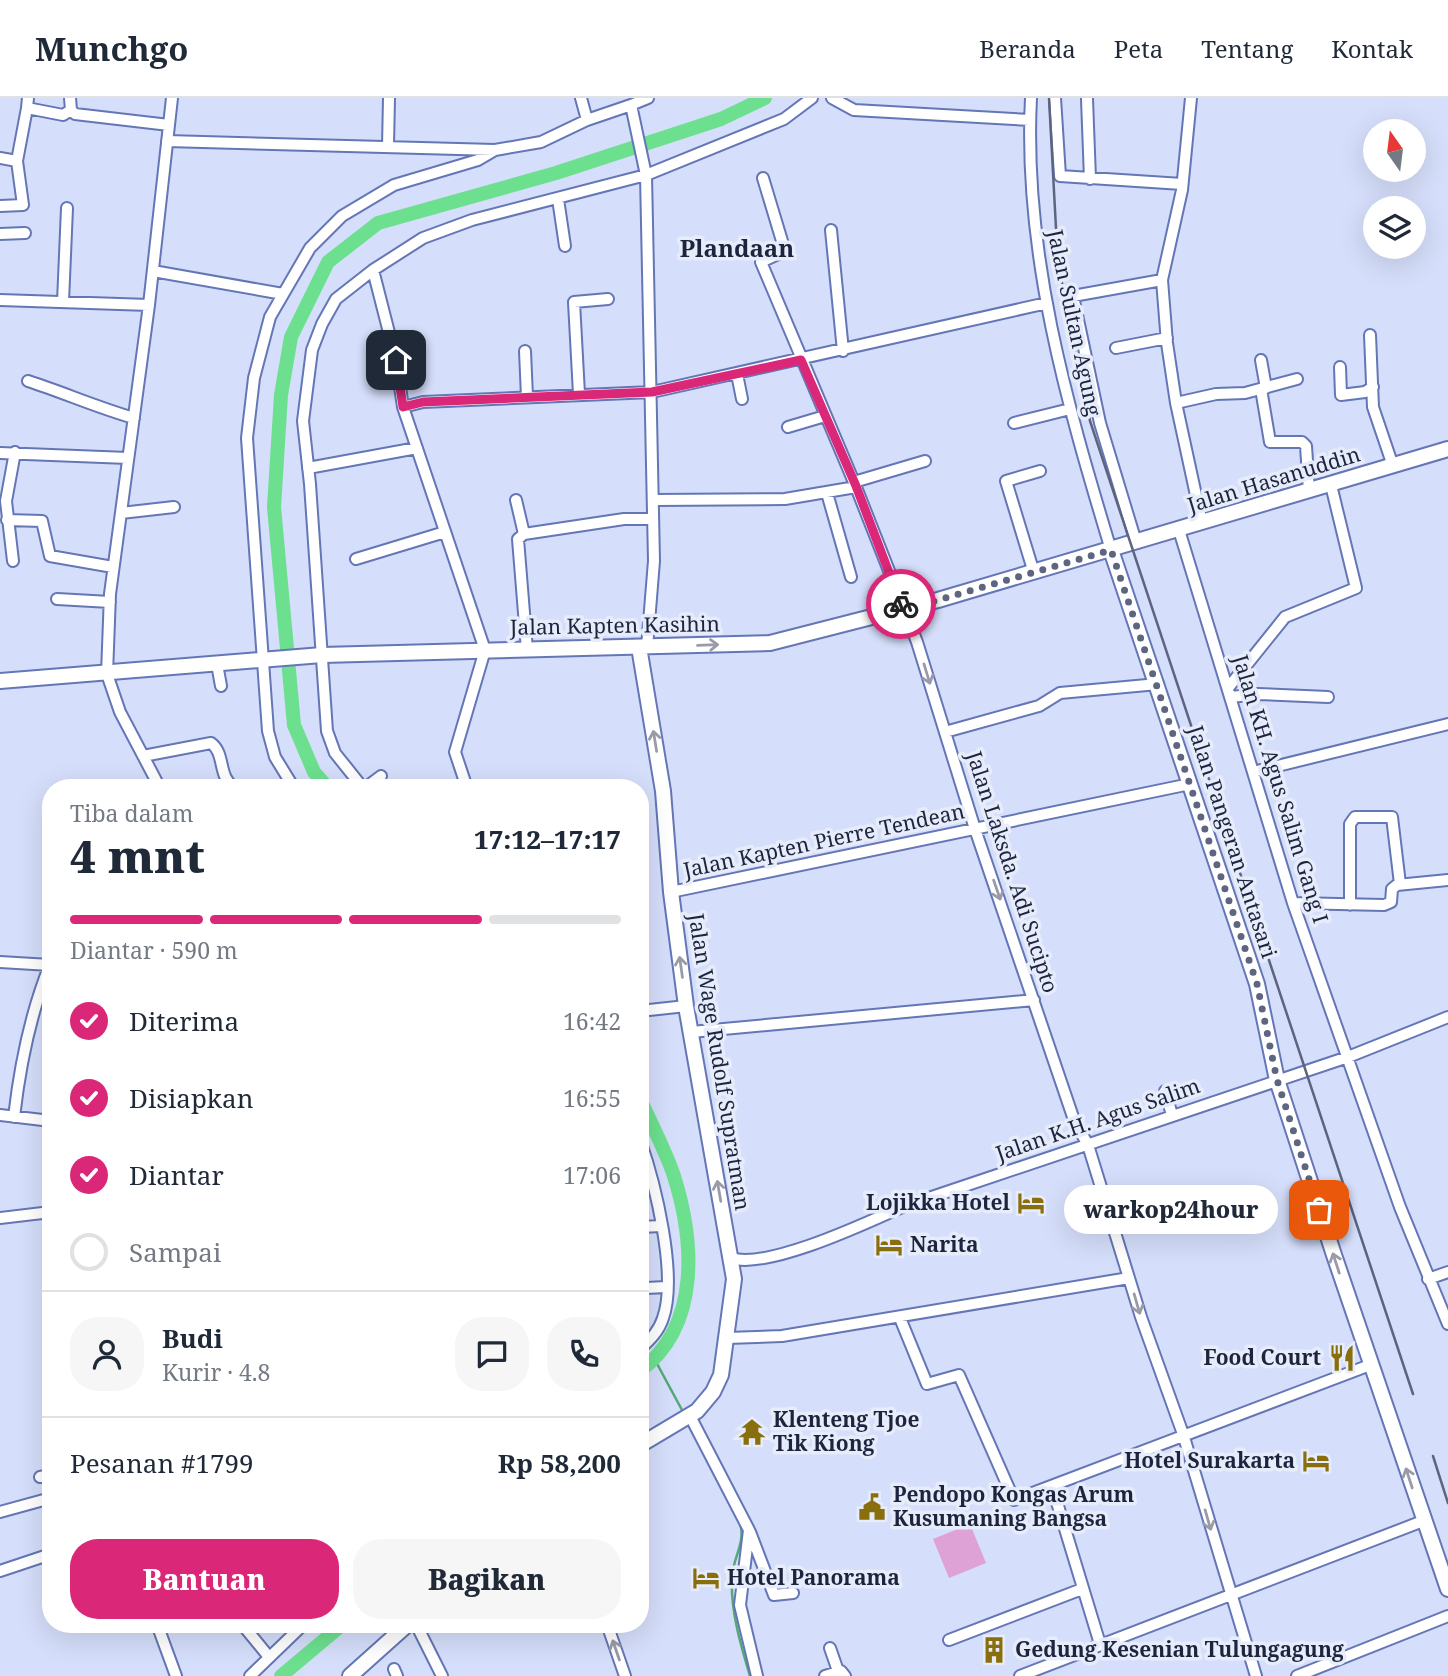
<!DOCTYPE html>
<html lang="id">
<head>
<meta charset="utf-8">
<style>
	body { margin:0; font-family:"Noto Serif",serif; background:#f6f6f7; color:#1f2937; height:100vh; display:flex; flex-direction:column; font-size:26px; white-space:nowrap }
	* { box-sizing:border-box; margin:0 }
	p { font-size:23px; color:#747a83 }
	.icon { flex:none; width:38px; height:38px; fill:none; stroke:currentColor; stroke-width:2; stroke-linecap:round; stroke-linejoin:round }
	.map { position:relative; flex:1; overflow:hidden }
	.side { position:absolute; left:42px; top:681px; width:607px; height:854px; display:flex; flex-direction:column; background:#fff; border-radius:28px; box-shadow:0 7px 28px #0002 }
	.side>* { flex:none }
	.needle { width:46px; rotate:346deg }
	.tools { position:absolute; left:1363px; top:21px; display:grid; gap:14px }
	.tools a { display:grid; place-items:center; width:63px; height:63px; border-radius:50%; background:#fff; box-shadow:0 7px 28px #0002; font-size:35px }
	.pin { position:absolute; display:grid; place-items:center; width:60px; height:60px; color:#fff; margin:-30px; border-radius:14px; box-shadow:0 4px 10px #0006 }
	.courier { position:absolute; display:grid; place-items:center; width:70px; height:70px; margin:-35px; border:5px solid #db2777; border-radius:50%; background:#fff; color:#222; box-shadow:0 2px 9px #0007 }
	.bubble { position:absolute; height:49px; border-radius:24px; background:#fff; box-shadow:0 7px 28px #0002; font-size:23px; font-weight:800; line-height:49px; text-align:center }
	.headline em { font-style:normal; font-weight:800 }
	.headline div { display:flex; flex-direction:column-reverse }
	.headline { display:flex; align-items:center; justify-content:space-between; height:119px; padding:0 28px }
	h1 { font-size:46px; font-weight:800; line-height:52px }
	.bar { display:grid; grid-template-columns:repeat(4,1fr); gap:10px 7px; align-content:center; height:84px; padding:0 28px }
	.bar i { height:9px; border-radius:5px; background:#e0e1e3 }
	.bar .selected { background:#db2777 }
	.bar p { grid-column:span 4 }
	.line { display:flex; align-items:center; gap:18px; padding:0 28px; border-top:2px solid #e0e1e3 }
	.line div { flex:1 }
	.round { display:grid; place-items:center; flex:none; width:74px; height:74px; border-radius:28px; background:#f6f6f7 }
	ol { padding:0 28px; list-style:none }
	li { display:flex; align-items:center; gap:21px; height:77px }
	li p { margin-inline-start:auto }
	li .icon { padding:7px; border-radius:50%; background:#db2777; color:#fff; stroke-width:4 }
	li:last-child { color:#747a83 }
	li i { width:38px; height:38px; border:4px solid #e0e1e3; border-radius:50% }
	.cta { display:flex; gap:14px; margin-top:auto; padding:14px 28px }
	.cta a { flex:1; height:80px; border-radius:28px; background:#db2777; color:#fff; font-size:28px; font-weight:800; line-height:80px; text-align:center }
	.cta a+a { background:#f6f6f7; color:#1f2937 }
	header { display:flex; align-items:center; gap:42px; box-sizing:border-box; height:98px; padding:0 35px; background:#fff; border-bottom:2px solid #e0e1e3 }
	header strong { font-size:33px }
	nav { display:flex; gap:38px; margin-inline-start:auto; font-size:24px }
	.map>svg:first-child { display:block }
	.grass { fill:#dfa2d7 }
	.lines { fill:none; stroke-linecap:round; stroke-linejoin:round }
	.stream { stroke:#54a876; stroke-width:2.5 }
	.river { stroke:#6ce08e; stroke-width:14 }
	.minor-casing { stroke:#6476b5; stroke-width:14 }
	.major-casing { stroke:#6476b5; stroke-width:18 }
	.minor { stroke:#fff; stroke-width:10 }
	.major { stroke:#fff; stroke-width:14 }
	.rail { stroke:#5c647f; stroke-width:2.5 }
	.oneway { stroke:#999ca8 }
	.done { stroke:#5d6580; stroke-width:7; stroke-dasharray:0 12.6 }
	.route { stroke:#db2777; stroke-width:9 }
	.labels { text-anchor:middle; stroke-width:7; stroke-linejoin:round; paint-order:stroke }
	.street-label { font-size:21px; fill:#1d243e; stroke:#e7ecfa }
	.poi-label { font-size:21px; font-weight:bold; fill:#1d243e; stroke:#e7ecfa; text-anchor:start }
	.quarter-label { font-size:24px; font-weight:bold; fill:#1d243e; stroke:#e7ecfa }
</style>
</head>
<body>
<header>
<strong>Munchgo</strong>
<nav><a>Beranda</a><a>Peta</a><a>Tentang</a><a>Kontak</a></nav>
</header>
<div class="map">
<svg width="1448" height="1578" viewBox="0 0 1448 1578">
	<rect width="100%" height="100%" fill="#d5defa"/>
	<path class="grass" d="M970,1426L986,1465L949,1480L933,1441Z"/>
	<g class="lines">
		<path class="stream" d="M655,1262L682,1312
			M740,1425C746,1445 733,1459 732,1479C730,1511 741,1548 750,1578"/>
		<path class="river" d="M328,690L314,674L294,627L274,409L281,297L291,239L328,164L378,125L556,75L721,21L765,0
			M640,1001C651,1025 664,1050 673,1075C694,1140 702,1227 640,1273
			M281,1578L343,1526"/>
		<defs>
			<path id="minor" d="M28,0L27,10L63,17L71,12
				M70,0L71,12L75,16L169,27
				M581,0L587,22L631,7L646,77L654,463L647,549
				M832,0L854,12L1030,22
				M1031,0C1023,155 1067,306 1111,452
				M1055,0L1060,78L1182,86
				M1191,0L1182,92L1162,182L1167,245L1176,305L1202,425
				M1087,1L1090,81
				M631,7L648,0
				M167,43L495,52L541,44L587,22
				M388,48L389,0
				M0,60L17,63L23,107L0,108
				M17,63L27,10
				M763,80L785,153L761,164L856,389L917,544L975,731L1074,1022L1088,1047L1141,1219L1183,1336L1256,1578
				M558,101L565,148
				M831,132L843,253
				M0,136L25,135
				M373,172L396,262L403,309
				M153,173L283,196
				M0,202L149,207
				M63,204L67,110
				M1370,237L1373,309L1393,368
				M1116,250L1167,240
				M525,253L527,299
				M1261,262L1266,290
				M1340,269L1341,297L1365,294L1373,289
				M737,276L742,301
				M28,283C65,295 96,309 134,320
				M1261,291L1270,344H1302L1306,348L1309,393
				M579,296L574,204L608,201
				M1176,305L1216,296L1245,295L1297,281
				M1014,325L1070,311
				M788,329L825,318
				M0,355L128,360
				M308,370L417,350
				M854,384L925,363
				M827,395L851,479
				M516,402L524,436
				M654,402L785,401L856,389
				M121,415L174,409
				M7,422L42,423L50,458L113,469
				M1179,432L1293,805L1400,1109L1448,1226
				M1136,444L1100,325L1073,198L1162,182
				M356,461L445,434
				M13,463L6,403L15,354
				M1034,475L1006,383L1040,373
				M57,501L110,504
				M527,552L518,441L524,436L624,421H653
				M217,566L221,588
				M1228,590L1285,519L1356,490L1331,387
				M1231,599L1258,596L1328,599
				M945,634L1039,608L1060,595L1158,586
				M143,658L211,645C226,656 217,679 235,690
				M1253,674L1448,626
				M160,690L120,614L107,576L110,496L149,207L172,0
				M244,690H246
				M294,690L275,659L268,633L247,340L254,280L270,219L310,150L342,118L394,87L478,62L495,52
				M363,690L335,655L327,633L310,386L303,323L312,252L322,226L336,201L373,172L423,140L472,122L646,77L784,21L812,0
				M365,690L381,678
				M467,690L455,654L485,552L403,309L423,304L652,294L1047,205
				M671,794L1190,686
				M1293,805L1384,807L1391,804L1392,791L1397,787L1448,782
				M1350,807V726L1355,719H1392L1400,786
				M0,864L50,867C30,916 20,967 14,1019
				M640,913L686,908
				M691,934L1034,902
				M1165,993L1172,1017
				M0,1017L51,1023
				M640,1042C655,1085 678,1177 663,1220C659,1233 650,1242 640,1251
				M0,1120L51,1114
				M640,1129L661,1128
				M731,1160C767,1172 866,1125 902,1109L1348,959L1448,919
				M1428,1181L1448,1174
				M646,1190L666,1189
				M900,1220L927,1286L959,1277L1014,1402L1370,1267
				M727,1240L782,1238L1129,1180
				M690,1318L749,1432L740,1507L757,1578
				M40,1379L51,1377
				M1052,1388L1100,1546
				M0,1414L51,1400
				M750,1434L774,1497L793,1495
				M0,1473L51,1456
				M157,1526L176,1578
				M242,1526L269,1559
				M416,1526L442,1578
				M607,1526L625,1578
				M949,1542L1082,1491
				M830,1550L838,1573
				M394,1571L397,1578
				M250,1578L304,1526
				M825,1578L841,1573L845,1578
				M1020,1578L1423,1423
				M1297,1578L1448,1518"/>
			<path id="major" d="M1111,452L1257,886L1277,982L1334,1157L1448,1491
				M639,549L663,693L671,794L686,908L734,1181L721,1277L713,1294L697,1313L640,1347
				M0,583L322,557L770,545L938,502L1448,351
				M350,1578L408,1526"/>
		</defs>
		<use href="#minor" class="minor-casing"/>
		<use href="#major" class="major-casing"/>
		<use href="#minor" class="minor"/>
		<use href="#major" class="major"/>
		<path class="rail" d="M1049,0L1057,149L1065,207L1090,323L1413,1296
			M1433,1358L1448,1405"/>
	</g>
	<defs><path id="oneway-shaft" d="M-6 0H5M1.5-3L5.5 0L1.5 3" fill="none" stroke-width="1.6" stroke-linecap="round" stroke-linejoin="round" transform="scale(1.75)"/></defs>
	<g class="oneway">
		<use href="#oneway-shaft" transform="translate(708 547) rotate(-2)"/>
		<use href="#oneway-shaft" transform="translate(927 576) rotate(73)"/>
		<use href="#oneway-shaft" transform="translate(655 643) rotate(-99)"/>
		<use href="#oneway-shaft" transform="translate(997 792) rotate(71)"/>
		<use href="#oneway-shaft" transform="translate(681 869) rotate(-98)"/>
		<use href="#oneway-shaft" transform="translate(719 1093) rotate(-100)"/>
		<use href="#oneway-shaft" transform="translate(1336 1165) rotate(-108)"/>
		<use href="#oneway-shaft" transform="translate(1137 1206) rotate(74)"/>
		<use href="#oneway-shaft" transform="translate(1409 1380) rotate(-108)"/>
		<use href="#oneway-shaft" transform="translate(1208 1422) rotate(74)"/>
		<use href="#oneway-shaft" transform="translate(616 1552) rotate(-109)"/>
	</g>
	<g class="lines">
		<path class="done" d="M901,506L904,512L1111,452L1257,886L1277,982L1319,1112"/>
		<path class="route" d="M396,262L403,309L423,304L652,294L801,262L856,388L901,506"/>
	</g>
	<defs>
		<symbol id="hotel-bare" viewBox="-9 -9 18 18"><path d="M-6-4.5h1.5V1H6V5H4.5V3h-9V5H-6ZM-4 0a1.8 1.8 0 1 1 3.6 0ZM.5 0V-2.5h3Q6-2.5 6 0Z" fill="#886e0d" stroke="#e7ecfa" stroke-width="2.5" paint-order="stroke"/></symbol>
		<symbol id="restaurant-bare" viewBox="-9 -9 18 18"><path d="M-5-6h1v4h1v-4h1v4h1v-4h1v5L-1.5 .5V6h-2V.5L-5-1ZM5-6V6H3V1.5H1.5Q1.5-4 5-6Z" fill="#886e0d" stroke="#e7ecfa" stroke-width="2.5" paint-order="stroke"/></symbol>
		<symbol id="temple-bare" viewBox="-9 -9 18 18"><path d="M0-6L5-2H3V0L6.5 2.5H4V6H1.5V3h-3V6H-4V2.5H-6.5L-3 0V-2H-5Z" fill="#886e0d" stroke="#e7ecfa" stroke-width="2.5" paint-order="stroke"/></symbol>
		<symbol id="civic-bare" viewBox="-9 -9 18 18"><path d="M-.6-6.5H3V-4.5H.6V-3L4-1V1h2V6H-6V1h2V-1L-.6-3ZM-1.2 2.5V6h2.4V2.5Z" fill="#886e0d" stroke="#e7ecfa" stroke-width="2.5" paint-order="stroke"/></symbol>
		<symbol id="building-bare" viewBox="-9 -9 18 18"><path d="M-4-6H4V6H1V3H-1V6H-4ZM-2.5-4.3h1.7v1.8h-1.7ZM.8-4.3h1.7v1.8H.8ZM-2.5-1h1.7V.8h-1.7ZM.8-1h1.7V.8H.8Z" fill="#886e0d" stroke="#e7ecfa" stroke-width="2.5" paint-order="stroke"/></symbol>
	</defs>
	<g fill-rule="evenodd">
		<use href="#hotel-bare" x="1012" y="1086" width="38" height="38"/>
		<use href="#hotel-bare" x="870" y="1128" width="38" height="38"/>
		<use href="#restaurant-bare" x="1323" y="1241" width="38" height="38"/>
		<use href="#temple-bare" x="733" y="1315" width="38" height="38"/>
		<use href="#hotel-bare" x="1297" y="1344" width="38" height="38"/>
		<use href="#civic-bare" x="853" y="1390" width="38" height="38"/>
		<use href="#hotel-bare" x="687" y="1461" width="38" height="38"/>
		<use href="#building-bare" x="975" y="1533" width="38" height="38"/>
	</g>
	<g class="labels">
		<g class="street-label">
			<text transform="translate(1074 225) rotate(78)" y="7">Jalan Sultan Agung</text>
			<text transform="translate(1274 382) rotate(-17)" y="7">Jalan Hasanuddin</text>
			<text transform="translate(615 528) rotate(-1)" y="7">Jalan Kapten Kasihin</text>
			<text transform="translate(1280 691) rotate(73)" y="7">Jalan KH. Agus Salim Gang I</text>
			<text transform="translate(824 743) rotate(-12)" y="7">Jalan Kapten Pierre Tendean</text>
			<text transform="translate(1232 744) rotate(72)" y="7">Jalan Pangeran Antasari</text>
			<text transform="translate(1012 774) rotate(72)" y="7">Jalan Laksda. Adi Sucipto</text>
			<text transform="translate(719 964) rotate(81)" y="7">Jalan Wage Rudolf Supratman</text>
			<text transform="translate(1098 1022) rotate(-19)" y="7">Jalan K.H. Agus Salim</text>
		</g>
		<g class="poi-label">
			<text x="1010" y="1112" text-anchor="end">Lojikka Hotel</text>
			<text x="910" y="1154">Narita</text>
			<text x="1321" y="1267" text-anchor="end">Food Court</text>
			<text x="773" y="1329">Klenteng Tjoe<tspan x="773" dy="24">Tik Kiong</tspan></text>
			<text x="1295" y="1370" text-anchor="end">Hotel Surakarta</text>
			<text x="893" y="1404">Pendopo Kongas Arum<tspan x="893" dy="24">Kusumaning Bangsa</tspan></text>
			<text x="727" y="1487">Hotel Panorama</text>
			<text x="1015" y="1559">Gedung Kesenian Tulungagung</text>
		</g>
		<g class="quarter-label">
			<text x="737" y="159">Plandaan</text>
		</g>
	</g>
</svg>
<div class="tools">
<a><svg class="needle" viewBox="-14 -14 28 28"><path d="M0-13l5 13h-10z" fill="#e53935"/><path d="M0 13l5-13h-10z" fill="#747a83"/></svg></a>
<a><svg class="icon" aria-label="layers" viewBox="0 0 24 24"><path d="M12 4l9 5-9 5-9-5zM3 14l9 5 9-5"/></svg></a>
</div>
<div class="pin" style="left:1319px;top:1112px;background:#ea580c"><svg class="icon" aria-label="bag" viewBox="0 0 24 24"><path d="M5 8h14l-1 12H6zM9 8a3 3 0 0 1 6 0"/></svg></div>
<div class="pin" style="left:396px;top:262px;background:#1f2937"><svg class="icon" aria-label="home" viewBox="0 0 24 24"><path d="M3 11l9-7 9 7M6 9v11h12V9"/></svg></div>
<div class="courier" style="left:901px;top:506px"><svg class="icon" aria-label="bike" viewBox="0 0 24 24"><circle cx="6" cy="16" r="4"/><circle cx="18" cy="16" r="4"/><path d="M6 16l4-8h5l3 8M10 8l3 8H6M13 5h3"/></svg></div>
<div class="bubble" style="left:1064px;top:1087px;width:214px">warkop24hour</div>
<section class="side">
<div class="headline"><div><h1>4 mnt</h1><p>Tiba dalam</p></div><em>17:12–17:17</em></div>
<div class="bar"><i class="selected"></i><i class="selected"></i><i class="selected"></i><i></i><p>Diantar · 590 m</p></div>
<ol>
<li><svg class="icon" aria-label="check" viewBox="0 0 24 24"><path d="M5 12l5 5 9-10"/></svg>Diterima<p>16:42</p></li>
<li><svg class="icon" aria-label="check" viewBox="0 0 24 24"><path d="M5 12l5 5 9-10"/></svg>Disiapkan<p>16:55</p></li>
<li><svg class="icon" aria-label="check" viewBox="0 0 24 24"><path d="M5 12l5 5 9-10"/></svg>Diantar<p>17:06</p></li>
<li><i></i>Sampai</li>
</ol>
<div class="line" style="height:126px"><a class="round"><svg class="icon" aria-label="person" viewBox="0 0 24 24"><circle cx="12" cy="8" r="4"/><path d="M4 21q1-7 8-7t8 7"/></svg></a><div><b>Budi</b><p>Kurir · 4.8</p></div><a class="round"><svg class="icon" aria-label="chat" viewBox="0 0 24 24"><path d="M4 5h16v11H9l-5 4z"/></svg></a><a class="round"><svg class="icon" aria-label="phone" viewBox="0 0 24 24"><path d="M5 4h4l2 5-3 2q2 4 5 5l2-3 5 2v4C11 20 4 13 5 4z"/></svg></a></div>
<div class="line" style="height:91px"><div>Pesanan #1799</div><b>Rp 58,200</b></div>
<div class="cta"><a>Bantuan</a><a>Bagikan</a></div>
</section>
</div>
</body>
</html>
